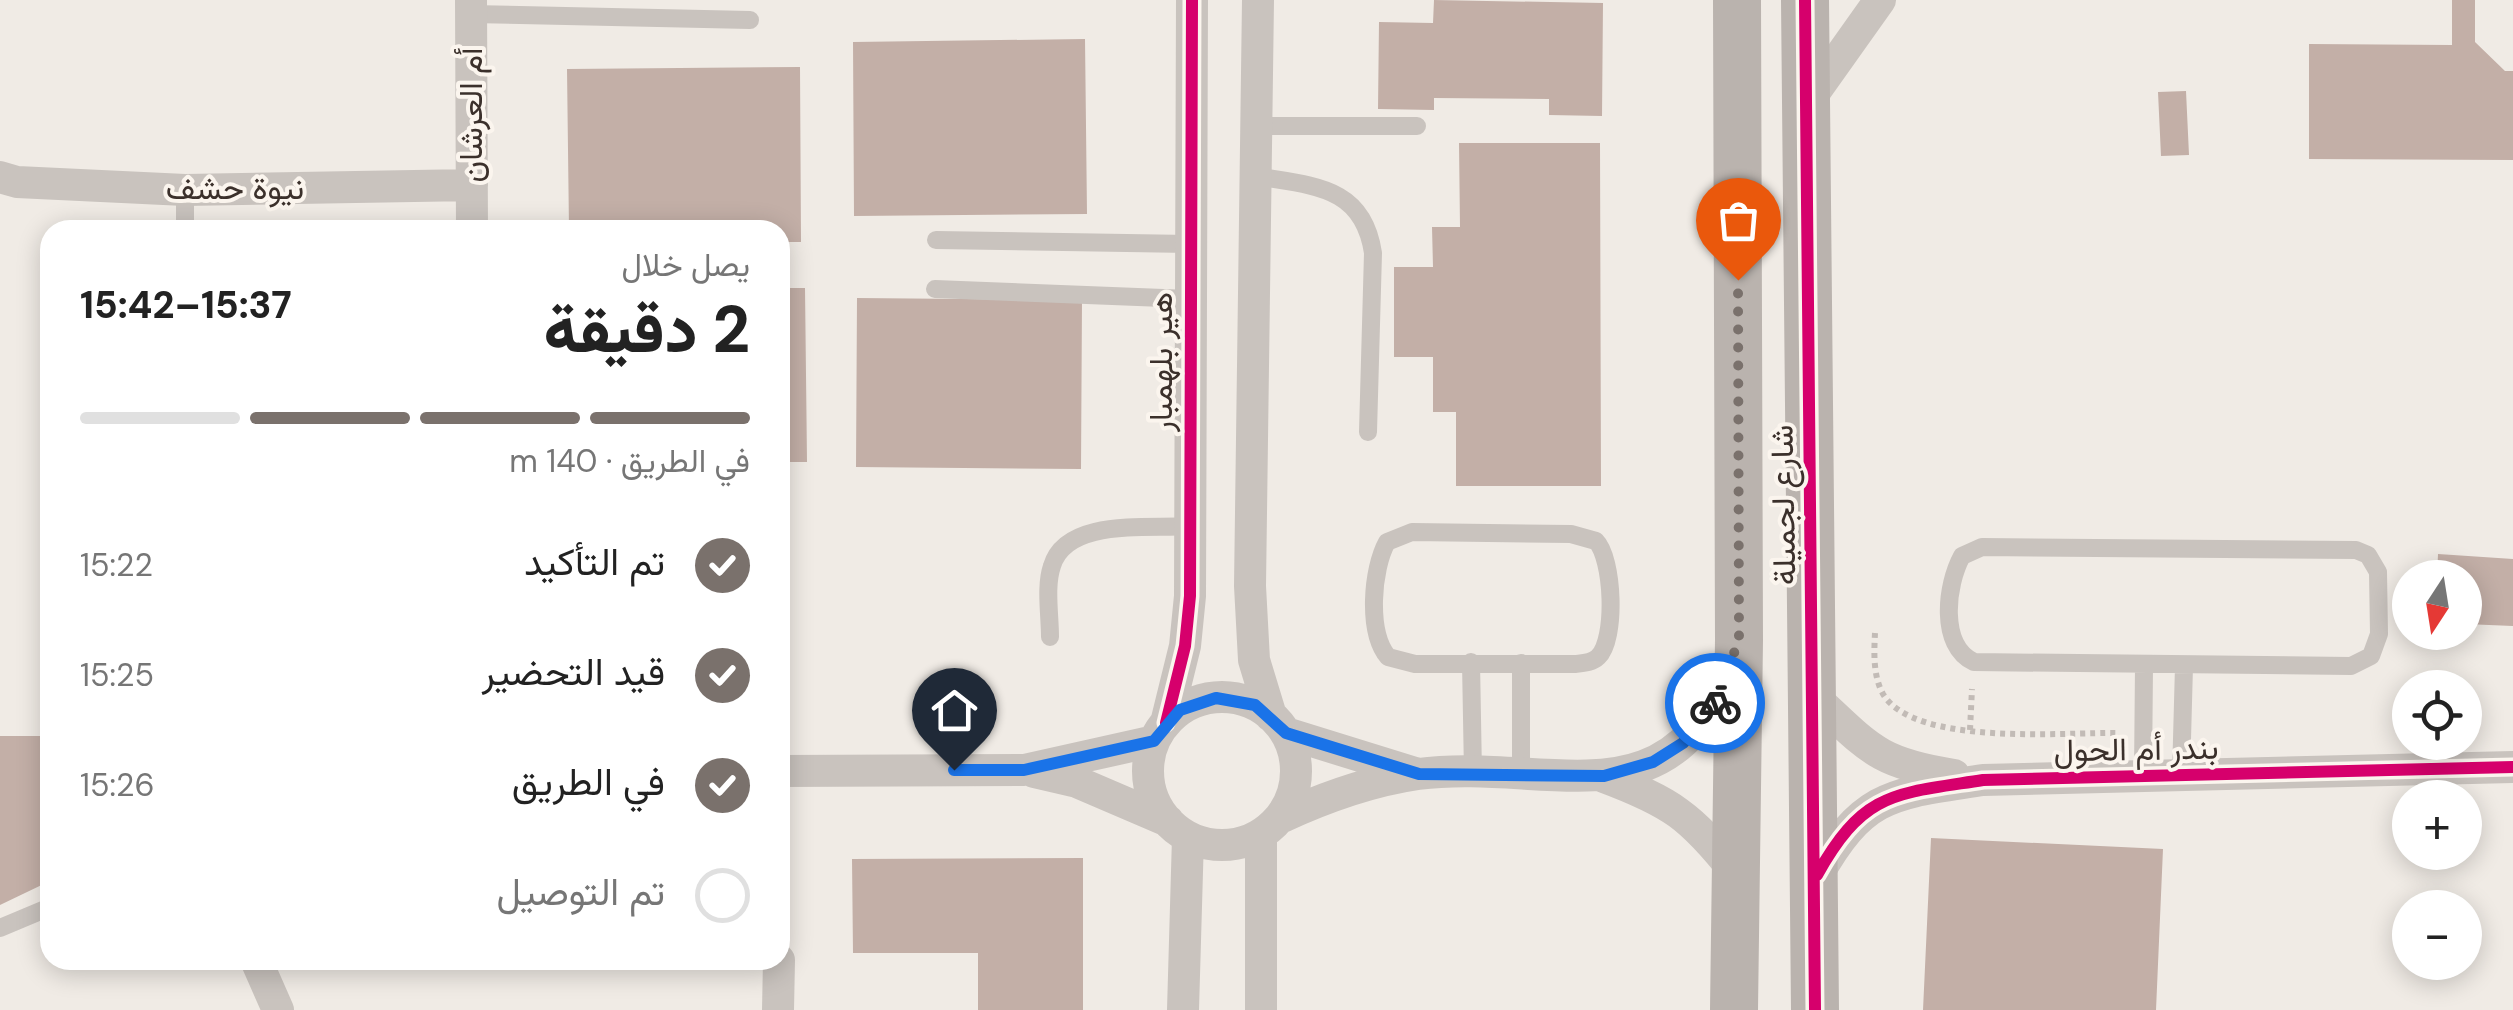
<!DOCTYPE html>
<html lang="ar">
<head>
<meta charset="utf-8">
<style>
	body { margin:0; font-family:"DM Sans",Vazirmatn,sans-serif; background:#f2f2f2; color:#222; direction:rtl; height:100vh; display:flex; flex-direction:column; font-size:38px; white-space:nowrap }
	* { box-sizing:border-box; margin:0 }
	p { font-size:32px; color:#767676 }
	.icon { flex:none; width:55px; height:55px; fill:none; stroke:currentColor; stroke-width:2; stroke-linecap:round; stroke-linejoin:round }
	.map { position:relative; flex:1; overflow:hidden; direction:ltr }
	.details { position:absolute; left:40px; top:220px; width:750px; height:750px; display:flex; flex-direction:column; background:#fff; border-radius:30px; box-shadow:0 5px 25px #0003; direction:rtl }
	.details>* { flex:none }
	.needle { width:65px; rotate:192deg }
	.tools { position:absolute; left:2392px; top:560px; display:grid; gap:20px }
	.tools a { display:grid; place-items:center; width:90px; height:90px; border-radius:50%; background:#fff; box-shadow:0 5px 25px #0003; font-size:50px }
	.pin { position:absolute; display:grid; place-items:center; width:85px; height:85px; color:#fff; margin:-102px -42px; border-radius:50% 50% 50% 0; rotate:-45deg; box-shadow:0 0 10px #0007 }
	.pin .icon { rotate:45deg }
	.courier { position:absolute; display:grid; place-items:center; width:100px; height:100px; margin:-50px; border:8px solid #1a73e8; border-radius:50%; background:#fff; color:#222; box-shadow:0 2px 12px #0007 }
	.headline em { font-style:normal; font-weight:800 }
	.headline div { display:flex; flex-direction:column-reverse }
	.headline { display:flex; align-items:center; justify-content:space-between; height:170px; padding:0 40px }
	h1 { font-size:65px; font-weight:800; line-height:75px }
	.bar { display:grid; grid-template-columns:repeat(4,1fr); gap:15px 10px; align-content:center; height:120px; padding:0 40px }
	.bar i { height:12px; border-radius:8px; background:#e0e0e0 }
	.bar .current { background:#7a716c }
	.bar p { grid-column:span 4 }
	ol { padding:0 40px; list-style:none }
	li { display:flex; align-items:center; gap:30px; height:110px }
	li p { margin-inline-start:auto }
	li .icon { padding:10px; border-radius:50%; background:#7a716c; color:#fff; stroke-width:4 }
	li:last-child { color:#767676 }
	li i { width:55px; height:55px; border:5px solid #e0e0e0; border-radius:50% }
	.map>svg:first-child { display:block }
	.building { fill:#c3afa7 }
	.lines { fill:none; stroke-linecap:round; stroke-linejoin:round }
	.path { stroke:#c2bbb6; stroke-width:6; stroke-dasharray:5 5; stroke-linecap:butt }
	.lane { stroke:#c9c3be; stroke-width:18 }
	.street { stroke:#c9c3be; stroke-width:32 }
	.secondary { stroke:#bab3ae; stroke-width:48 }
	.cycleway-casing { stroke:#fbf5ee; stroke-width:19 }
	.cycleway { stroke:#d6006c; stroke-width:12 }
	.done { stroke:#7a716c; stroke-width:10; stroke-dasharray:0 18 }
	.route { stroke:#1a73e8; stroke-width:12 }
	.labels { text-anchor:middle; stroke-width:8; stroke-linejoin:round; paint-order:stroke }
	.street-label { font-size:32px; fill:#3b302b; stroke:#fbf5ee }
</style>
</head>
<body>
<div class="map">
<svg width="2513" height="1010" viewBox="0 0 2513 1010">
	<rect width="100%" height="100%" fill="#f0ebe5"/>
	<path class="building" d="M1434,0L1603,3L1602,116L1549,115V99L1434,98V110L1378,109L1379,22L1433,23Z
		M2452,0H2475V42L2505,71H2513V160L2309,159V44L2452,45Z
		M1085,39L1087,214L854,216L853,42Z
		M800,67L801,242H780V230H569L567,69Z
		M2186,91L2189,155L2161,156L2158,92Z
		M1459,143H1600L1601,486H1456V412H1433V357H1394V267H1433L1432,227H1460Z
		M780,288H805L807,462H780Z
		M857,298L1082,300L1081,469L856,467Z
		M2438,554L2513,559V626L2465,624V578H2437Z
		M0,736H50V881L0,905Z
		M1931,838L2163,849L2156,1010H1923Z
		M1083,858V1010H978V953H853L852,859Z"/>
	<g class="lines">
		<path class="path" d="M1875,633C1874,653 1873,676 1883,694C1915,747 2064,732 2119,733
			M1970,730L1972,689"/>
		<path class="lane" d="M470,14L750,20
			M1256,126H1417
			M1255,176C1312,186 1363,185 1373,253L1368,432
			M185,230V190
			M936,240L1190,244
			M935,289L1189,299
			M1412,532L1571,534L1596,541C1613,558 1617,639 1598,657C1592,663 1583,663 1575,664H1415L1388,657C1367,632 1372,569 1387,542Z
			M1982,547L2356,550L2368,555L2378,572L2379,634L2371,656L2351,666L1974,662C1939,646 1946,585 1962,556Z
			M1050,637C1050,615 1045,586 1052,566C1066,518 1147,529 1188,526
			M1471,662L1473,773
			M1521,663V775
			M2143,776L2144,666
			M2181,776L2184,666
			M0,928L50,907"/>
		<path class="street" d="M471,0L472,230
			M1258,0L1250,586L1254,660L1271,716
			M1804,107L1880,0
			M0,177L17,182L185,190L472,185
			M1814,697C1869,748 1877,763 1954,775
			M1148 771a74 74 0 1 1 148 0a74 74 0 1 1-148 0Z
			M1166,723L1185,646L1190,596L1192,0
			M1286,733L1415,773
			M780,771L1024,770L1154,741
			M1034,772L1077,782L1168,821
			M1604,777C1671,802 1691,816 1735,872
			M1280,818C1323,798 1370,781 1418,774C1547,757 1672,830 1731,663
			M1817,876C1864,792 1893,794 1983,780L2513,767
			M256,960L278,1010
			M778,1010L779,960
			M1183,1010L1188,837
			M1261,1010V835"/>
		<path class="secondary" d="M1805,0L1815,1010
			M1734,1010L1739,640L1737,0"/>
		<defs>
			<path id="cycleway" d="M1805,0L1815,1010
				M1166,723L1185,646L1190,596L1192,0
				M1817,875C1864,791 1894,794 1983,780L2513,767"/>
		</defs>
		<use href="#cycleway" class="cycleway-casing"/>
		<use href="#cycleway" class="cycleway"/>
	</g>
	<g class="lines">
		<path class="done" d="M1715,703L1739,640L1738,280"/>
		<path class="route" d="M954,770H1024L1154,741L1180,710L1216,698L1255,705L1286,733L1419,774L1604,776L1653,762L1683,743L1715,703"/>
	</g>
	<g class="labels">
		<g class="street-label">
			<text transform="translate(471 115) rotate(-90)" y="11">أم العرشان</text>
			<text x="235" y="199">نيوة حشف</text>
			<text transform="translate(1161 362) rotate(-90)" y="11">هير بلهمبار</text>
			<text transform="translate(1783 505) rotate(-91)" y="11">شارع لجميلة</text>
			<text transform="translate(2136 749) rotate(-1)" y="11">بندر أم الحول</text>
		</g>
	</g>
</svg>
<div class="tools">
<a><svg class="needle" viewBox="-14 -14 28 28"><path d="M0-13l5 13h-10z" fill="#e53935"/><path d="M0 13l5-13h-10z" fill="#767676"/></svg></a>
<a><svg class="icon" aria-label="locate" viewBox="0 0 24 24"><circle cx="12" cy="12" r="6"/><path d="M12 2v4M12 18v4M2 12h4M18 12h4"/></svg></a>
<a>+</a>
<a>−</a>
</div>
<div class="pin" style="left:1738px;top:280px;background:#ea580c"><svg class="icon" aria-label="bag" viewBox="0 0 24 24"><path d="M5 8h14l-1 12H6zM9 8a3 3 0 0 1 6 0"/></svg></div>
<div class="pin" style="left:954px;top:770px;background:#1f2937"><svg class="icon" aria-label="home" viewBox="0 0 24 24"><path d="M3 11l9-7 9 7M6 9v11h12V9"/></svg></div>
<div class="courier" style="left:1715px;top:703px"><svg class="icon" aria-label="bike" viewBox="0 0 24 24"><circle cx="6" cy="16" r="4"/><circle cx="18" cy="16" r="4"/><path d="M6 16l4-8h5l3 8M10 8l3 8H6M13 5h3"/></svg></div>
<section class="details">
<div class="headline"><div><h1>2 دقيقة</h1><p>يصل خلال</p></div><em>15:37–15:42</em></div>
<div class="bar"><i class="current"></i><i class="current"></i><i class="current"></i><i></i><p>في الطريق · 140 m</p></div>
<ol>
<li><svg class="icon" aria-label="check" viewBox="0 0 24 24"><path d="M5 12l5 5 9-10"/></svg>تم التأكيد<p>15:22</p></li>
<li><svg class="icon" aria-label="check" viewBox="0 0 24 24"><path d="M5 12l5 5 9-10"/></svg>قيد التحضير<p>15:25</p></li>
<li><svg class="icon" aria-label="check" viewBox="0 0 24 24"><path d="M5 12l5 5 9-10"/></svg>في الطريق<p>15:26</p></li>
<li><i></i>تم التوصيل</li>
</ol>
</section>
</div>
</body>
</html>
